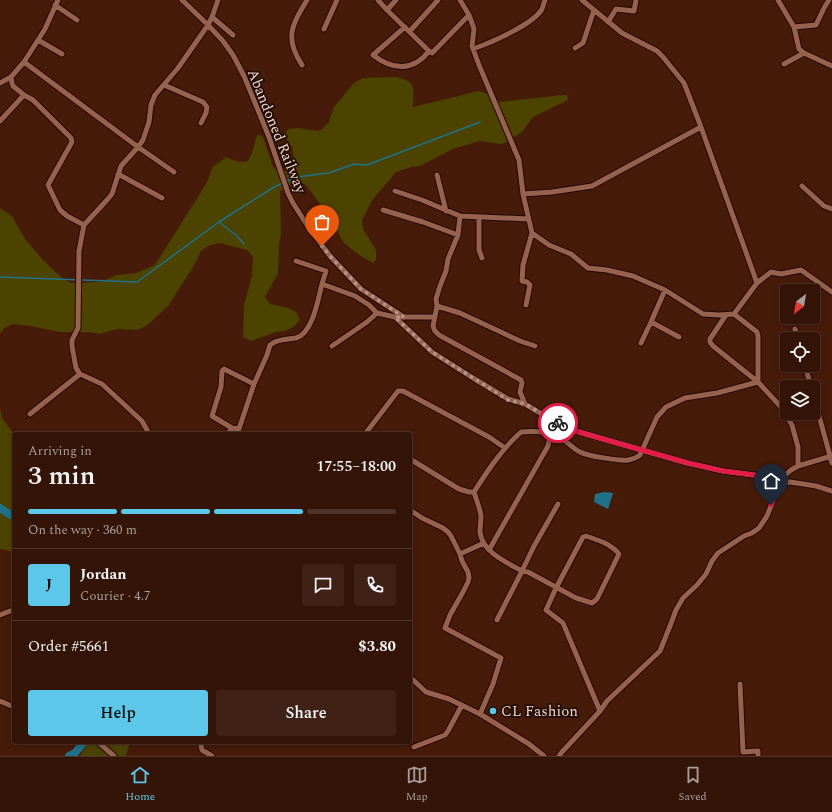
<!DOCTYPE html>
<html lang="en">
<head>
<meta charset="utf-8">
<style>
	body { margin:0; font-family:Spectral,serif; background:#402116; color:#f1f3f6; height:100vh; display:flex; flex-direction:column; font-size:15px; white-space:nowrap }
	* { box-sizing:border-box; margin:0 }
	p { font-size:13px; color:#aa9e9c }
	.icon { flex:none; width:22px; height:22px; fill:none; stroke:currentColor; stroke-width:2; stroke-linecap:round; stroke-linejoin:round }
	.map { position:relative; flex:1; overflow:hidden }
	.details { position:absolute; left:12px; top:432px; width:400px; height:312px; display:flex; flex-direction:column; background:#351408; border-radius:4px; box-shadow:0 2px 6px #0003,0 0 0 1px #4f3329 }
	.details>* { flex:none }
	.needle { width:26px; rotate:211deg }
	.controls { position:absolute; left:780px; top:284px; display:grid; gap:8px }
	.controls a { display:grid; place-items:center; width:40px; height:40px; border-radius:4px; background:#351408; box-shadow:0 2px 6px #0003,0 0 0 1px #4f3329; font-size:20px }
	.pin { position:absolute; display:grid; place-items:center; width:34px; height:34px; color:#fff; margin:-41px -17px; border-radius:50% 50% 50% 0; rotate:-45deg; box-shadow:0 0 4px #0007 }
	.pin .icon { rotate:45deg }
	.courier { position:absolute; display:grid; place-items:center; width:40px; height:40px; margin:-20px; border:3px solid #e11d48; border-radius:50%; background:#fff; color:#222; box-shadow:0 1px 5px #0007 }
	.overview em { font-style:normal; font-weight:600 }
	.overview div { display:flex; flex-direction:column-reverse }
	.overview { display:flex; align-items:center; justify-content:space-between; height:68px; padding:0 16px }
	h1 { font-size:26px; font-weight:600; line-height:30px }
	.bar { display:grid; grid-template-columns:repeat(4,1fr); gap:6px 4px; align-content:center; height:48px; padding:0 16px }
	.bar i { height:5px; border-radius:3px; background:#4f3329 }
	.bar .current { background:#5cc7e8 }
	.bar p { grid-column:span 4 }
	.line { display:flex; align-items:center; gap:10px; padding:0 16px; border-top:1px solid #4f3329 }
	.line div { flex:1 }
	.round { display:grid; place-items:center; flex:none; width:42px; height:42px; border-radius:4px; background:#402116 }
	.primary-button { display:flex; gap:8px; margin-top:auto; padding:8px 16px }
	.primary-button a { flex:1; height:46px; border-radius:4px; background:#5cc7e8; color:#111; font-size:16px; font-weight:600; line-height:46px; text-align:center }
	.primary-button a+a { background:#402116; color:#f1f3f6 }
	.dock { display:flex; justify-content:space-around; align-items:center; height:56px; border-top:1px solid #4f3329; background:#351408; font-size:11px; color:#aa9e9c }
	.dock a { display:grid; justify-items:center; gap:2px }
	.dock .current { color:#5cc7e8 }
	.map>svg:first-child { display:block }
	.green { fill:#4c4300 }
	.water { fill:#1f7289 }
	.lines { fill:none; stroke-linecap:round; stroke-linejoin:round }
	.stream { stroke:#1f7289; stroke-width:1.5 }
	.river { stroke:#1f7289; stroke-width:8 }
	.minor-casing { stroke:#270700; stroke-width:7 }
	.minor { stroke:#956250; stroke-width:5 }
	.done { stroke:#b59386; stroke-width:4; stroke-dasharray:0 7.2 }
	.route { stroke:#e11d48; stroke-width:5 }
	.poi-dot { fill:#5cc7e8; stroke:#200d06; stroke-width:1.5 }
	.labels { text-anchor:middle; stroke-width:3.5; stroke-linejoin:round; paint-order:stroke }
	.street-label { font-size:15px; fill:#f0d3c8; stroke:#200d06 }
	.poi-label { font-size:15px; fill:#f0d3c8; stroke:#200d06; text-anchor:start }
</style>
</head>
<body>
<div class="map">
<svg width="832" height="756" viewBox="0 0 832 756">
	<rect width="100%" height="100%" fill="#471b0a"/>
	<path class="green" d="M396,77C418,82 413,89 413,107L479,91L488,94L500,102L563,95H567L568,100L533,117L522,132L505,143L500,144L481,141L476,142L453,149L420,166L411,167L396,172L373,199L362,220L363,229L376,250V260L373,263L359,255L344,243L329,216L308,188L306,185L297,181L280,191L281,235L279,244L278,273L265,297L270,304L288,308L296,312L300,320L293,327L285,331L276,332L251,341L243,337L244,305L252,276L253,257L247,250L219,243L210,245L201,251L193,267L168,306L146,326L137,330L118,329L99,334L90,332H59L31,326L13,324L4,328L0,334V208L12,216L25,239L42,259L63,279L71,283L100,282L117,275L136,273L155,265L206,184L213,167L226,157C233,160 240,164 248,161L252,153L257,135L262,136L264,140L273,167L277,170H294L296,166L292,147L284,135L288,129L298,128L318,131L322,129L329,122L334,107L354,83L363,78Z
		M0,408L2,418L14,434V552L0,549Z
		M89,742H130L126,756H80Z"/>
	<path class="water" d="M605,492L613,493L608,509L594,502L595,494Z"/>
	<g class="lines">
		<path class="stream" d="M219,222L237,236L244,244
			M0,277L137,282L219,222L274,187L296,177L329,173L354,164L367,165L480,122"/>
		<path class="river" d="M0,508L14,517
			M69,756L75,753L84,742"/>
		<defs>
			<path id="minor" d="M58,0L45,29L24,62L11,77L12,83L13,86L24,95L33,100L71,138L72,142L48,185L60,210L67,216L84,225
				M182,0L208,25L223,41L233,55L244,76L269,137L288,193L293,203L307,225L330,256L361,289L404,317
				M378,0L387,10
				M396,0L387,10L429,51L432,53L469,15
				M460,0L469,15L472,23L474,29L472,46L479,65L519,160L523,194L532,233L549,245L571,254L588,268L607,270L633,276L665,290L703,314L719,315L734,314L757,283L771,272L781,274L801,270L832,292
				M582,0L622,33L657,51L663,57L684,83L701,127L757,283
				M778,0L794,27L799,49L804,53L832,66
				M55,5L77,20
				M212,17L233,35
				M608,22L616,9L634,11L636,0
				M405,27L373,55C392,70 413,72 429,51
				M794,27L816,25L824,8L829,0
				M324,29L337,0
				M410,31L438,0
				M38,40L62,54
				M575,48L583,43L594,10
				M473,49C490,43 534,24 542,9C543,6 544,3 545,0
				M24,62L138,147L174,172
				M784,64L804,53
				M302,65C284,38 292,25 307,0
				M0,83L11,77
				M164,85L203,102L207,107L206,113L201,123
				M0,121L24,95
				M118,174L162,198
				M437,175L446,211
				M802,186L824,206L832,209
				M395,191L422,200L460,216
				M523,194L552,192L592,186L701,127
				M383,210L423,222L458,235
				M479,217V250L482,258
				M296,261L326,271L322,284
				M665,290L651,322L679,337
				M526,305L530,285L527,282L522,281L523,265L532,233
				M437,306L460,313L520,341L535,346
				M726,315L710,339V342L713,346L758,382L782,408L792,425L798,447V466
				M402,317H435
				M795,329L798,339
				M641,343L651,322
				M332,346L367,322L377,313
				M805,365L811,387
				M813,394L832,463
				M525,404L520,392L522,383L521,380L439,335L435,331L433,326L437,306L436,299L440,286L446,271L448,259L458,235L460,216L528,219
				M30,414L80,374
				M232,428L212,416L221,387L222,371L224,369L254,384
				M148,434L147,430L142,421L102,384L80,374L76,368L72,346V340L78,328L79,251L84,225L107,200L112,194L121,166L138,147L143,140L149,122L151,105L155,95L178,68L208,25L212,17L218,0
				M228,434L232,428L239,429L254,384L267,355L270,345C272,344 275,341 278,341C284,339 290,339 296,338C313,333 318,299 322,284L355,296L369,305L377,313L395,317L432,352L473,378L508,399L525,404L550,419L572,430L687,463L723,471L754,475L779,483L790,482L816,486L832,491
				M365,434L398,391H403L489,437L505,448
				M410,459L459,489L469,492H474
				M558,504L534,546L522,571C506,562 482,552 480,532C480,527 481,521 481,516C480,508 476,499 474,492C488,470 502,449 521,432C533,431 546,431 557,436C566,440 572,448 580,452C587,456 620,461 628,460C632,459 637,458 640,455L657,417L666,407L685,398L717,393L758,382V336L757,332L734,314
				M410,510L422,518L443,528L448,532L451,536L460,554L484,543
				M489,550L548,446L550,436V419
				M460,554L462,561L468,572L469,578L468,582L463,592L450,615L445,628L501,658L493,684L480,714
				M0,615L10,611H14
				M497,620L522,571L528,572L576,598L592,603L597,599L619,554C611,544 598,540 586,536L583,537L556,588L546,610L563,623L600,711
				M410,676L411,678L426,692L449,699L480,714L529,744L544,756
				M740,684L743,752L758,751V756
				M0,701L14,707
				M98,742L114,756
				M202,742L201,746L202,750L212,756
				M414,747L445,735L448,731L462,705
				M559,756L562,752L600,711L607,701L660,651L670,626L676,610L683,598L697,585L706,574L712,561L718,553L744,536L752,533L759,528L767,516L782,478L791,470L798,466L832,456"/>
		</defs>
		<use href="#minor" class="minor-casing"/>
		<use href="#minor" class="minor"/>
	</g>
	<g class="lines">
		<path class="done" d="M322,246L330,256L361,289L404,317H395L432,352L508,400L525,404L558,423"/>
		<path class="route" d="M558,423L572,430L603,439L688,463L723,471L754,475L779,483L771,505"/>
	</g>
	<circle class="poi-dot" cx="493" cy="711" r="4"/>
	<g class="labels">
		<g class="street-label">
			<text transform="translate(277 131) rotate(68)" y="5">Abandoned Railway</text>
		</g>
		<g class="poi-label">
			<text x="501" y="716">CL Fashion</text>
		</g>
	</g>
</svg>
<div class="controls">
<a><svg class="needle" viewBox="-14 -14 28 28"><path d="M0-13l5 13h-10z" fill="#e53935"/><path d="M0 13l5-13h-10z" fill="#aa9e9c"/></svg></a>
<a><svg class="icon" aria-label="locate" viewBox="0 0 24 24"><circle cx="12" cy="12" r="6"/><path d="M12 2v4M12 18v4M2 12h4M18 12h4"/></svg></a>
<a><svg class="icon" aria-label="layers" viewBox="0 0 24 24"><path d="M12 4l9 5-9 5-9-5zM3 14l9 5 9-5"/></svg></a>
</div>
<div class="pin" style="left:322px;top:246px;background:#ea580c"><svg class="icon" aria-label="bag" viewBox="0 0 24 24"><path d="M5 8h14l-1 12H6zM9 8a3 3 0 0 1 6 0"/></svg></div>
<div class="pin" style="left:771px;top:505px;background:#1f2937"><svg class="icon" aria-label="home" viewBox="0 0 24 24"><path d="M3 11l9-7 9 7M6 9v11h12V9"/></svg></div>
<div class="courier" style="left:558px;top:423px"><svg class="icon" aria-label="bike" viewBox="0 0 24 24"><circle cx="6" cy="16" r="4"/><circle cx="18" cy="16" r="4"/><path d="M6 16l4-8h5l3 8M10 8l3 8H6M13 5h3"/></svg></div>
<section class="details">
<div class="overview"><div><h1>3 min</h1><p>Arriving in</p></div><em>17:55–18:00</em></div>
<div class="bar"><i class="current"></i><i class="current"></i><i class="current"></i><i></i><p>On the way · 360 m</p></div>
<div class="line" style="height:72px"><b class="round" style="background:#5cc7e8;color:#111">J</b><div><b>Jordan</b><p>Courier · 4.7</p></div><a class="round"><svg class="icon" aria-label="chat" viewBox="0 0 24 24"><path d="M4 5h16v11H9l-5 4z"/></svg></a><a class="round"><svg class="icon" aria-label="phone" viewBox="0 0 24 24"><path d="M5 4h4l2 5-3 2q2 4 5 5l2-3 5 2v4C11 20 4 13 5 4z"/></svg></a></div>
<div class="line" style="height:52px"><div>Order #5661</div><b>$3.80</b></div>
<div class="primary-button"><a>Help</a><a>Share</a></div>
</section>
</div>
<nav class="dock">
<a class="current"><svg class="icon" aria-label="home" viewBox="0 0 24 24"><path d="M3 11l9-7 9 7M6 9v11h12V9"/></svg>Home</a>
<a><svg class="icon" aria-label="map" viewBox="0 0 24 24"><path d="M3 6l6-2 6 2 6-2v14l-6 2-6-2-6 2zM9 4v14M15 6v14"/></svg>Map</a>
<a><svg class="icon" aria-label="saved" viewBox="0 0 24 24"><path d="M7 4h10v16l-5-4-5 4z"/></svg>Saved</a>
</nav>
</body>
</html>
